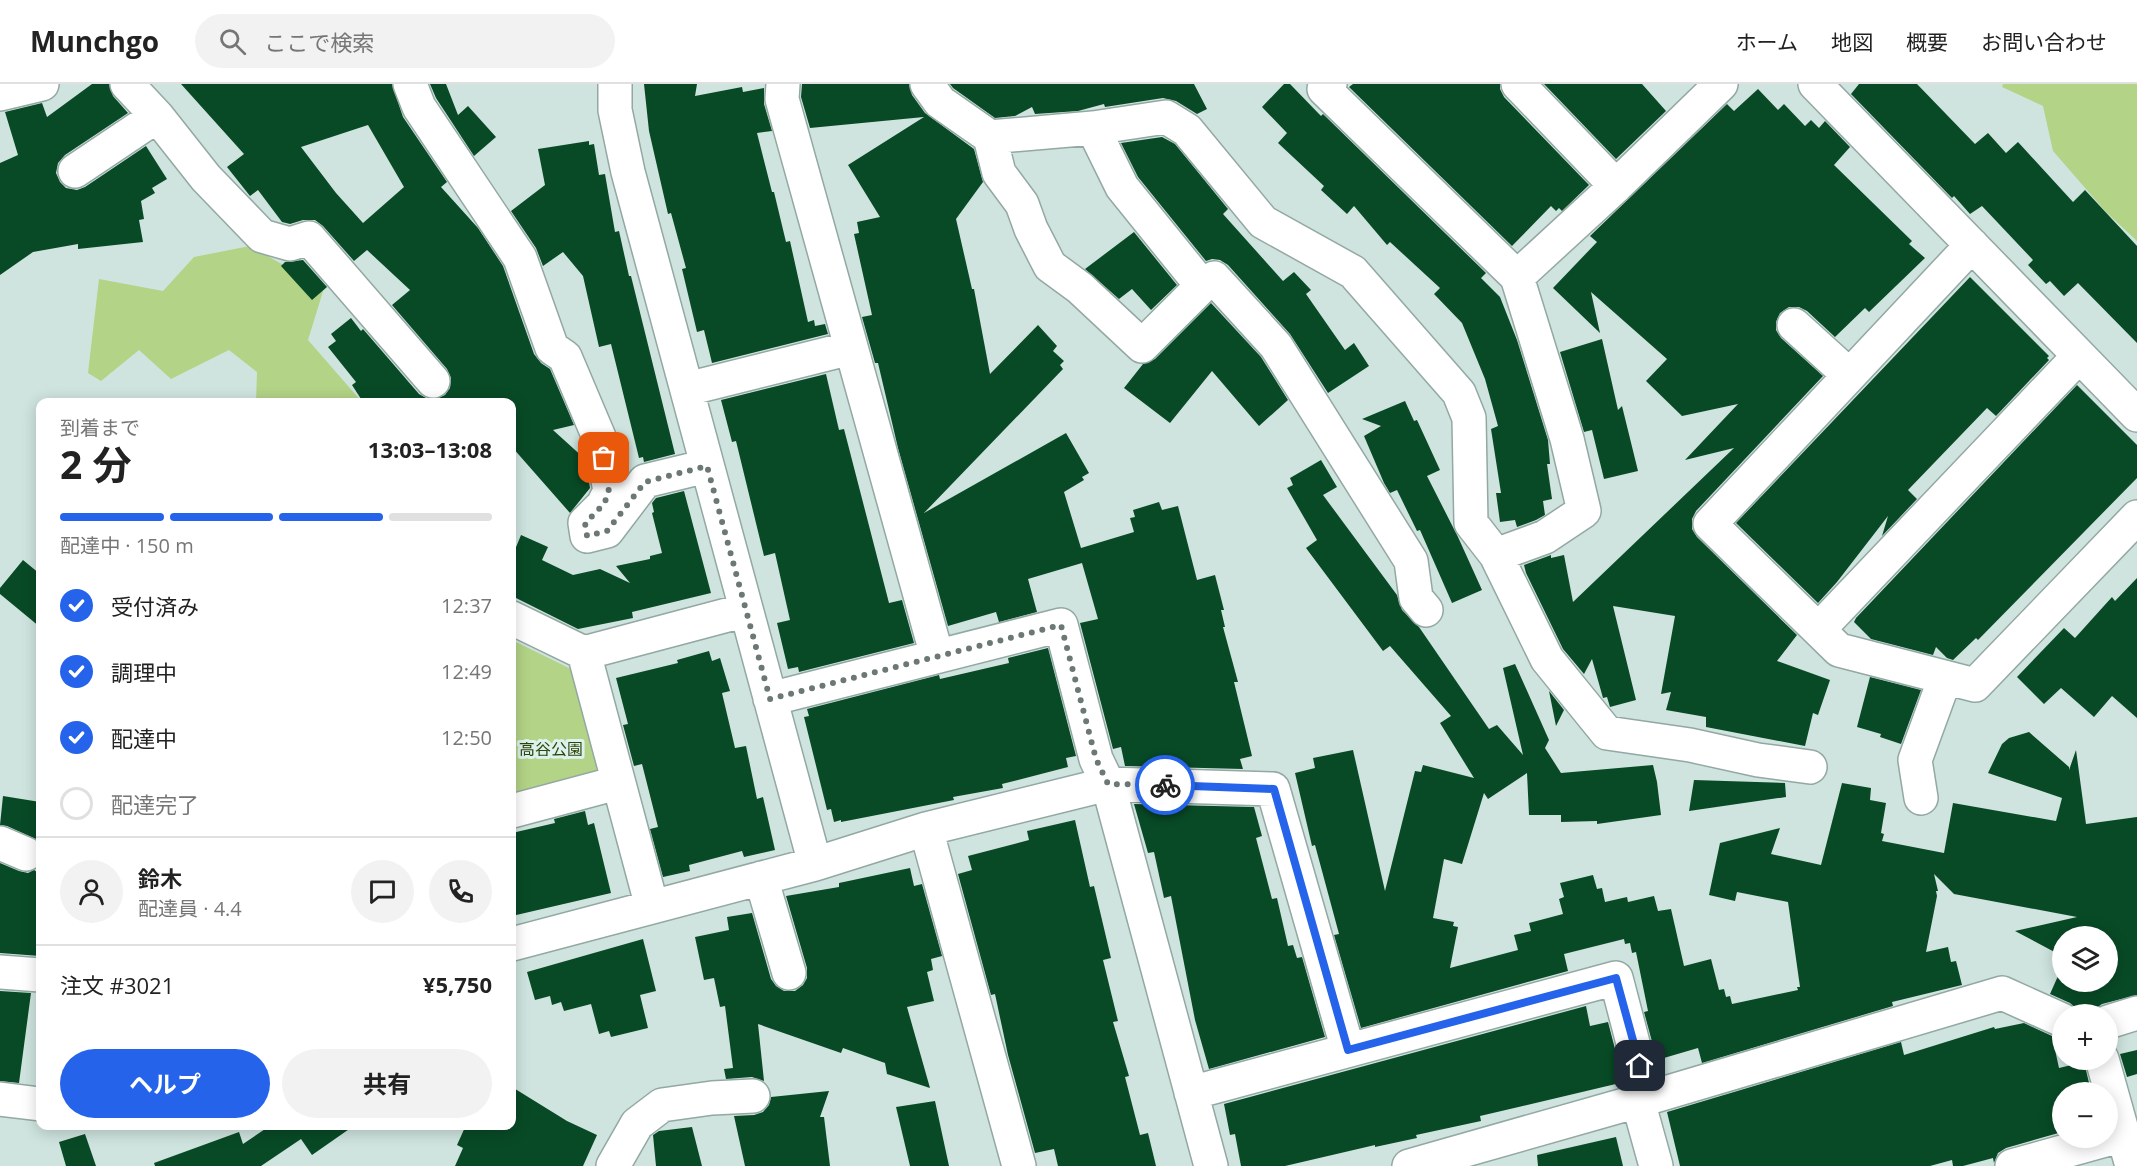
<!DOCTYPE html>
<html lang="ja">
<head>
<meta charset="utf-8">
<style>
	body { margin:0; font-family:"Open Sans","Noto Sans JP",sans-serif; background:#f2f2f2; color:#222; height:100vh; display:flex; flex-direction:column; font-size:22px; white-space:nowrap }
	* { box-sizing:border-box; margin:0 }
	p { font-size:20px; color:#767676 }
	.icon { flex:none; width:33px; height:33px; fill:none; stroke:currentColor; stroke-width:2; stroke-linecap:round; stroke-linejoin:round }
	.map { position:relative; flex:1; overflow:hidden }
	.drawer { position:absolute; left:36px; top:314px; width:480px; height:732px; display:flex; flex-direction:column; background:#fff; border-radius:12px; box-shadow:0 3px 15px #0003 }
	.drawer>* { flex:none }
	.fabs { position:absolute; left:2052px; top:842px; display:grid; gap:12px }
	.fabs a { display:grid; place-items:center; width:66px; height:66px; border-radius:50%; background:#fff; box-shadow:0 3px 15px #0003; font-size:30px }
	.pin { position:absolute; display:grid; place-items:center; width:51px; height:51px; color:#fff; margin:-26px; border-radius:12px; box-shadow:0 3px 9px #0006 }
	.courier { position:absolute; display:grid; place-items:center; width:60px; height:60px; margin:-30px; border:4px solid #2563eb; border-radius:50%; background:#fff; color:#222; box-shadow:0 2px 8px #0007 }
	.headline em { font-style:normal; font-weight:700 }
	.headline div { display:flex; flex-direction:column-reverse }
	.headline { display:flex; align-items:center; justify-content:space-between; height:102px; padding:0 24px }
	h1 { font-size:39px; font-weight:700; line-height:45px }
	.bar { display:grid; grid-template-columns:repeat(4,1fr); gap:9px 6px; align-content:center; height:72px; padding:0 24px }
	.bar i { height:8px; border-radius:4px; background:#e0e0e0 }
	.bar .active { background:#2563eb }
	.bar p { grid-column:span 4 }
	.line { display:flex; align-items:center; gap:15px; padding:0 24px; border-top:2px solid #e0e0e0 }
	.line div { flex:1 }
	.round { display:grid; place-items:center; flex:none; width:63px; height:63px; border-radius:32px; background:#f2f2f2 }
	ol { padding:0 24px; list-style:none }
	li { display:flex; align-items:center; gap:18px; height:66px }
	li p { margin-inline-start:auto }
	li .icon { padding:6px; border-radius:50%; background:#2563eb; color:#fff; stroke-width:4 }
	li:last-child { color:#767676 }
	li i { width:33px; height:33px; border:3px solid #e0e0e0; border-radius:50% }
	.cta { display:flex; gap:12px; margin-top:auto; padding:12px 24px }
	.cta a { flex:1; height:69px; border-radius:36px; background:#2563eb; color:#fff; font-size:24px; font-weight:700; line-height:69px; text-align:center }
	.cta a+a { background:#f2f2f2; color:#222 }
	header { display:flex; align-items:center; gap:36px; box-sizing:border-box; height:84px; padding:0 30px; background:#fff; border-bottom:2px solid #e0e0e0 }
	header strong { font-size:28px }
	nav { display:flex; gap:33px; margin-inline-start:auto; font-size:21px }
	.search { width:420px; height:54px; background:#f2f2f2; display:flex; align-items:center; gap:15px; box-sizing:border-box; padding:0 21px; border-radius:33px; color:#767676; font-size:22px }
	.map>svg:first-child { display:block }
	.green { fill:#b3d386 }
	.building { fill:#084a26; fill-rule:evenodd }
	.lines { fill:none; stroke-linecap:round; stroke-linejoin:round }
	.minor-casing { stroke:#93a8a3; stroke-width:36 }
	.minor { stroke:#fff; stroke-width:33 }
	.done { stroke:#6b7875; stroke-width:6; stroke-dasharray:0 10.8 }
	.route { stroke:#2563eb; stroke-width:8 }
	.labels { text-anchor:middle; stroke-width:6; stroke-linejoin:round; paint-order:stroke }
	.park-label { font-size:16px; fill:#30430a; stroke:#dcf2ec }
</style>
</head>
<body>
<header>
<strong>Munchgo</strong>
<div class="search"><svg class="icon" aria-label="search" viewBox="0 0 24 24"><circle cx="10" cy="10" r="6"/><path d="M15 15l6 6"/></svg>ここで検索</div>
<nav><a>ホーム</a><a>地図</a><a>概要</a><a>お問い合わせ</a></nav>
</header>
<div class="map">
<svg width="2137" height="1082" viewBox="0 0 2137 1082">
	<rect width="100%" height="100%" fill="#cfe4df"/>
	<path class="green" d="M2003,0H2137V157L2106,128L2053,67L2043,22L2002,3Z
		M250,162L324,204L308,256L362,318H256L257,288L229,266L171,295L139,266L101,297L88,289L99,195L163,207L194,173Z
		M512,556L573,586L599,694L512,717Z"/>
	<path class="building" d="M92,0H109L113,12L128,29L65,71L58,79L56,89L60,98L66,104L77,106L85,103L146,62L167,95L152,104L155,109L141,117L144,135L139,136L143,158L78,165V160L33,168L0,191V79L18,71L5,28L42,19L47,33Z
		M181,0H392L403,33L447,98L441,103L478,144L503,182L534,270L541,279L550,285L574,341L553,346L585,375L590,404L570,429L512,363V318H363L352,301L356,298L328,263L336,257L331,250L351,234L361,247L363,245L419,310L426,314L436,315L445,311L450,304L451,294L447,285L392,221L410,206L367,166L354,177L323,142L315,136H303L290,140L282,138L258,106L250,112L227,83L244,70ZM368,41L404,103L363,139L336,109L301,63Z
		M430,0H446L458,31L468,22L496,53L474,72L436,14Z
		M644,0H697L695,12L742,3L743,8L764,4V20L772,47L757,49L772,108H774L786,158L790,157L808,238L814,236L815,242L825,240L828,250L712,279L704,246L697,248L682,185L686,184L671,129L668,130L649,47Z
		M802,0H909L912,11L925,29L974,65L983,98L956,135L972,205H974L990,290L1038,241L1057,262L1053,267L1064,277L1060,281L1063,285L924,429L1066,349L1089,389L1082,393L1084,396L1064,408L1081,464L1134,448L1130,434L1135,433L1133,426L1159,418L1162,426L1178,422L1197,496L1215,491L1224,526H1221L1225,543H1223L1238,598H1234L1252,672L1240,675L1243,685L1125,682L1121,663L1113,665L1080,539L1098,535L1082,479L1028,495L1037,528L999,538L996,528L948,542L898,364L878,279H875L862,233L872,231L854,150L859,149L857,138L880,133L848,81L924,33L810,44L801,13Z
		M950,0H1194L1207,25L1197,30L1176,17L1163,14L1105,23L1104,20L1078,27L1035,30L1032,23L1015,32L995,34L953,4Z
		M1284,0H1290L1321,32L1323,30L1486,189L1481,194L1500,213L1517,256L1548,356L1550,380H1547L1552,415L1543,417L1545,431L1536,436L1517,443L1515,436L1500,438L1496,409H1501L1491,345L1498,342L1485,295L1462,239L1434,210L1440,204L1390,158L1387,161L1354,122L1347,130L1321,106L1324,102L1278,59L1287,49L1262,23Z
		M1353,0H1500V5L1504,13L1589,101L1562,127L1559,124L1556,127L1551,122L1512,162L1349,3Z
		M1544,0H1642L1666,27L1616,75Z
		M1859,0H1917L1975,60L1988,49L2006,69L2018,58L2073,118L2085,106L2137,162V259L2078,199L2064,212L2050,197L2046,200L2028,181L2033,176L1982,122L1970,130L1954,112L1952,114L1851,10Z
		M1758,5L1778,26L1784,20L1805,42L1811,36L1819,44L1825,37L1850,63L1834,81L1912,157L1909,160L1925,174L1869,228L1865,224L1835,253L1807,227L1799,223H1789L1780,229L1776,238V246L1781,254L1823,292L1696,427L1692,435V445L1697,453L1797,551L1777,577L1830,596L1818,631L1813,629L1805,662L1706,643V633L1666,626L1671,608L1661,610L1675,532L1613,522L1636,616L1610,623L1607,613L1603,614L1592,575L1584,590L1563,565L1526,489L1524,481L1551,471V474L1564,471L1573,518L1734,364L1685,376L1738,320L1682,332L1646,297L1667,275L1591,208L1600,249L1553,204L1597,158L1590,152L1727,20L1734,27Z
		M1162,53L1175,60L1228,125L1223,130L1283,197L1294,188L1311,206L1306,210L1345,266L1354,259L1369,282L1328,309L1290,250L1228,181L1220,176L1212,175L1206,177L1138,93L1121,59Z
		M589,57V61L594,60L599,91L605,90L615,148L619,147L629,192H631L675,370L644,378L643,373L639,374L611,260L599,263L583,192L563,168L543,182L536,164L511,127L545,101L538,65Z
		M1134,148L1177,201L1151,226L1132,205L1119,215L1085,185Z
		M303,176L327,203L312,216L281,182L285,178Z
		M1970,193L2049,272L2047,274L2049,276L1996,332L1987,324L1908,406L1917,415L1882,452L1888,432L1837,498L1818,519L1736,439Z
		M1211,219L1261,273L1288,316L1259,342L1212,287L1170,339L1124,304L1143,280L1155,275Z
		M1602,255L1618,326L1622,322L1638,387L1604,395L1592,346L1584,348L1560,268Z
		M826,290L839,346L844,345L889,519L902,516L914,559L799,588L798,583L788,585L777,539L790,536L775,469L764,472L736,357L732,358L721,316Z
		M2077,301L2137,361V394L1978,556L1976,554L1953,576L1947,574L1936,563L1933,571L1871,555L1854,538L1856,534Z
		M1405,317L1414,337L1417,336L1440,386L1427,392L1458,453L1482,506L1452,519L1420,446L1417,447L1397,406L1390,409L1384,399L1364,352L1381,342L1362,335Z
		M1321,376L1337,403L1323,411L1397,511L1402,526L1419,543L1489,645L1497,641L1523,671L1503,584L1515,580L1549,656L1545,664L1561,689L1653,681L1657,698L1661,731L1597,740V737L1561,738V731H1529L1527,689L1488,715L1484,709L1462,780L1444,775L1433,834L1454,838L1453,842L1458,843L1450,884L1518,866L1514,851L1531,847L1529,839L1563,830L1559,815L1564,813L1560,799L1593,791L1597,805L1602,804L1605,818L1627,813L1628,818L1654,812L1658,827L1671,825L1684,882L1711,875L1719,906L1724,905L1726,913L1730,912L1732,920L1798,906L1797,903H1800L1788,818L1737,808L1735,817L1709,811L1720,759L1780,744L1771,770L1821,781L1842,699L1871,704L1870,716L1886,719L1881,749L1884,750L1882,757L1944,769L1953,719L2056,737L2062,714L1988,689L2002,660L2009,654L2029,648L2069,683V686L2076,666L2086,740L2137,733V911L2102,920L2095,925L2092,929L2083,925L2078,926L2070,919L2050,910L2062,883V897H2108V852H2062V872L2015,847L2077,833L1954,810L1934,790L1938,807H1936L1937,812L1926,868L1948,863L1951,878L1956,877L1962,901L1892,918L1893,922L1702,979L1698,964L1657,976L1644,928L1648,927L1636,868L1632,869L1630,859L1625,860L1624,855L1564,870L1568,887L1361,944L1334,851L1339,850L1315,761L1312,762L1295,689L1315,684L1313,674L1353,666L1385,807L1415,687L1421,688L1423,681L1474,694L1440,639L1451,632L1390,562L1383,567L1306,464L1317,456L1287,404L1293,401L1290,394Z
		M684,407L711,509L632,528L633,534L578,545L512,512V473L521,451L548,463L542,476L573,491L600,485L630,499L616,482L650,475V472L662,469L652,429L654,428L652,419L656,414Z
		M23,476L40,490V543L0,510V504Z
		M2137,494V634L2112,612L2094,633L2061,604L2044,620L2017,593L2064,544L2075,554L2112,513L2115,517Z
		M1048,564L1076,672L1066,674L1068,683L1002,700L1003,704L953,713L954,716L841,738V736L834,738L831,725L827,726L804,633L809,632L807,625L939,591L940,595L1009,579L1008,574Z
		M709,567L712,577L720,574L730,607L722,609L735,664L746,662L757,715L763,713L775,766L744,773L742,767L689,781L690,787L663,793L650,745L658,743L642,680L634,682L623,641L628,640L616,594L678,579L677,576Z
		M1870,593L1921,606L1901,660L1880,653L1881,650L1857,643Z
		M1549,607L1564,626L1556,642Z
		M1694,696L1785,699L1786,713L1689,727Z
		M3,712L40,718L36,755L7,742L0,741Z
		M1134,720L1254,723L1262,752L1256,754L1272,815L1277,814L1288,862L1293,861L1297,874L1302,873L1325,953L1209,985L1195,936L1171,812L1164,814L1154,768L1148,769Z
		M585,727L588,741L594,739L611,809L512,832V749L555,739L554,735Z
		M1075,736L1090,803L1094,802L1111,874L1103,876L1118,937L1113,938L1129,992L1125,993L1140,1051L1148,1049L1156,1082H1058L1054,1065L1035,1069L1008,971L995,910L991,911L958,790L972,786L968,772L1029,756L1027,747Z
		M0,779L19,787L28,789L34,786L40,790V872L0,869Z
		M910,784L914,802L922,800L942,872L931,875L933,886L927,888L934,917L907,923L930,1004L887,990L885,979L843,964L841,969L758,940L764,997L752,993L726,995L724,985L733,984L725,922L720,923L714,894L704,896L695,853L729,846L727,833L752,829L771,895L776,902L784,907H795L803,901L807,894V884L786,812L839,803V799Z
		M643,855L656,907L640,911L648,944L611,953L609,947L599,950L591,920L564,927L561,918L552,921L550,912L535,916L527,888Z
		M0,907L31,909L19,999L0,997Z
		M1586,922L1590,942L1608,938L1620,984V987L1617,988L1620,999L1480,1032L1481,1037L1416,1051L1417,1054L1375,1063V1061L1285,1082H1241L1235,1050L1230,1051L1224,1020Z
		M2024,939L2052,952L2059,984L2084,978L2090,1003L2072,1008H2062V1048L2006,1064L1998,1069L1994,1079L1993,1074L1963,1082H1953L1952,1076L1930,1082H1680L1667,1028L1901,958L1904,971L1994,943L1995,945Z
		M2137,966V990L2127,993L2120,970Z
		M512,1003L567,1037L597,1051L583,1082H455L463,1064L457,1061L466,1041H512Z
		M829,1007L820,1033H824L830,1082H745L734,1032L754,1031L763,1028L769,1021L771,1013Z
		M935,1017L949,1082H910L896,1023Z
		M271,1041H355L312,1071L301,1055L261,1082H155L154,1079L239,1048L243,1060Z
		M692,1043L702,1082H656L653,1051L659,1047Z
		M85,1050L96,1082H66L59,1058Z
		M1616,1053L1623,1082H1538L1537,1071Z"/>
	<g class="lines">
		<defs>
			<path id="minor" d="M127,0L157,32L206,94L262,152L290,160L309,154L433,297
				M410,0L419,23L520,174L552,264L565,273L601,358L610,407L603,421L585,439L587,452L607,447L645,397L707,382
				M615,0V26L628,88L815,780
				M783,0L782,15L937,572
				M927,0L940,18L990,53L1093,44L1166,33L1187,46L1263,138L1353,188L1459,309L1469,334L1471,439L1496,471L1545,453L1584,427L1567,355L1517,193L1324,5L1330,0
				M1518,0L1616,102
				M1815,0L2137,331
				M0,10L42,0
				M1093,44L1122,103L1202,202
				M990,53L999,89L1022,120L1031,145L1050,182L1080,204L1142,262L1202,202L1214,194L1276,262L1411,477L1416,514L1426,526
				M75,87L157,32
				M1972,161L1710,440L1839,566L1975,601L2137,433
				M1517,193L1616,102L1721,0
				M1794,241L1849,291
				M687,305L851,264
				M1496,471L1547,575L1607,649L1690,661L1758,676L1810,683
				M512,534L584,569L746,526
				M1819,545L2079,272
				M584,569L652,823
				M770,615L1061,541L1096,675L1108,700L1273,705L1348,966
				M1921,714L1915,676L1945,594
				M512,727L617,699
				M926,745L1019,1082
				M0,759L26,770
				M761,794L789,889
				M512,860L815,780L926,745L1108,700L1211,1082
				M0,888L40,891
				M2108,938L2137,929
				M2102,975L2132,1082
				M1191,1009L1616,894L1639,982L1638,1017L2002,909L2062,936
				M0,1015L40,1020
				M613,1082L637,1040L662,1021L712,1014L753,1012
				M1409,1082L1638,1017L1656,1082
				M2012,1082L2123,1051"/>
		</defs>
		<use href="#minor" class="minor-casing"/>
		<use href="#minor" class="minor"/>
	</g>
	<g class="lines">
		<path class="done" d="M604,374C611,412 614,411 585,439L587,452L607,447L645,398L707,382L770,615L1061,541L1096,675L1108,700L1165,701"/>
		<path class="route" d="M1165,701L1274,705L1348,966L1616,894L1640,982"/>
	</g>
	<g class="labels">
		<g class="park-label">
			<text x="551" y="671">高谷公園</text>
		</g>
	</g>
</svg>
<div class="fabs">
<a><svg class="icon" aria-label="layers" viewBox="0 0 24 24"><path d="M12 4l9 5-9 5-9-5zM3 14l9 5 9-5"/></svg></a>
<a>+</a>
<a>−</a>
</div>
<div class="pin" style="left:604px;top:374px;background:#ea580c"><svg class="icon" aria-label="bag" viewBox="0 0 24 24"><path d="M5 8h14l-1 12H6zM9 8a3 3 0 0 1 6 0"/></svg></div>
<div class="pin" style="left:1640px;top:982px;background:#1f2937"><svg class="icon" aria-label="home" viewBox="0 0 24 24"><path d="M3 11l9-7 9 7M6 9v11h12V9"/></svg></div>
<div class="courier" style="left:1165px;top:701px"><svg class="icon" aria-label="bike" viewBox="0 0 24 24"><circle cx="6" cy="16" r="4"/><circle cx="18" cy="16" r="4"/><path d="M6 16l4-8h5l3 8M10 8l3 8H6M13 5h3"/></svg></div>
<section class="drawer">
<div class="headline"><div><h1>2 分</h1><p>到着まで</p></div><em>13:03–13:08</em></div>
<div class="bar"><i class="active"></i><i class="active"></i><i class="active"></i><i></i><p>配達中 · 150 m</p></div>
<ol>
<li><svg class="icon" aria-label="check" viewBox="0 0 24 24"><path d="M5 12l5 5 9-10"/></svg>受付済み<p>12:37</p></li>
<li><svg class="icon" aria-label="check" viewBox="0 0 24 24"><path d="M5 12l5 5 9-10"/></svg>調理中<p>12:49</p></li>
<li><svg class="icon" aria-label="check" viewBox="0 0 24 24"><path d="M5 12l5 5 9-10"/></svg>配達中<p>12:50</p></li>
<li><i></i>配達完了</li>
</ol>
<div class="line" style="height:108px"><a class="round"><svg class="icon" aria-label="person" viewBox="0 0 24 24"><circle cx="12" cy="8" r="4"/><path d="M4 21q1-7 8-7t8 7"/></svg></a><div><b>鈴木</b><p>配達員 · 4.4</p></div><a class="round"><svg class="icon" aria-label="chat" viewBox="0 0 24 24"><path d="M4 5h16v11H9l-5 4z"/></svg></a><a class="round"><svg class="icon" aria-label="phone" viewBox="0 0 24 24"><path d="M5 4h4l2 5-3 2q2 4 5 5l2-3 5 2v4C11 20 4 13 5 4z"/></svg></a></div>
<div class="line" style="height:78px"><div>注文 #3021</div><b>¥5,750</b></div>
<div class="cta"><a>ヘルプ</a><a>共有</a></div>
</section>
</div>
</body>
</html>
